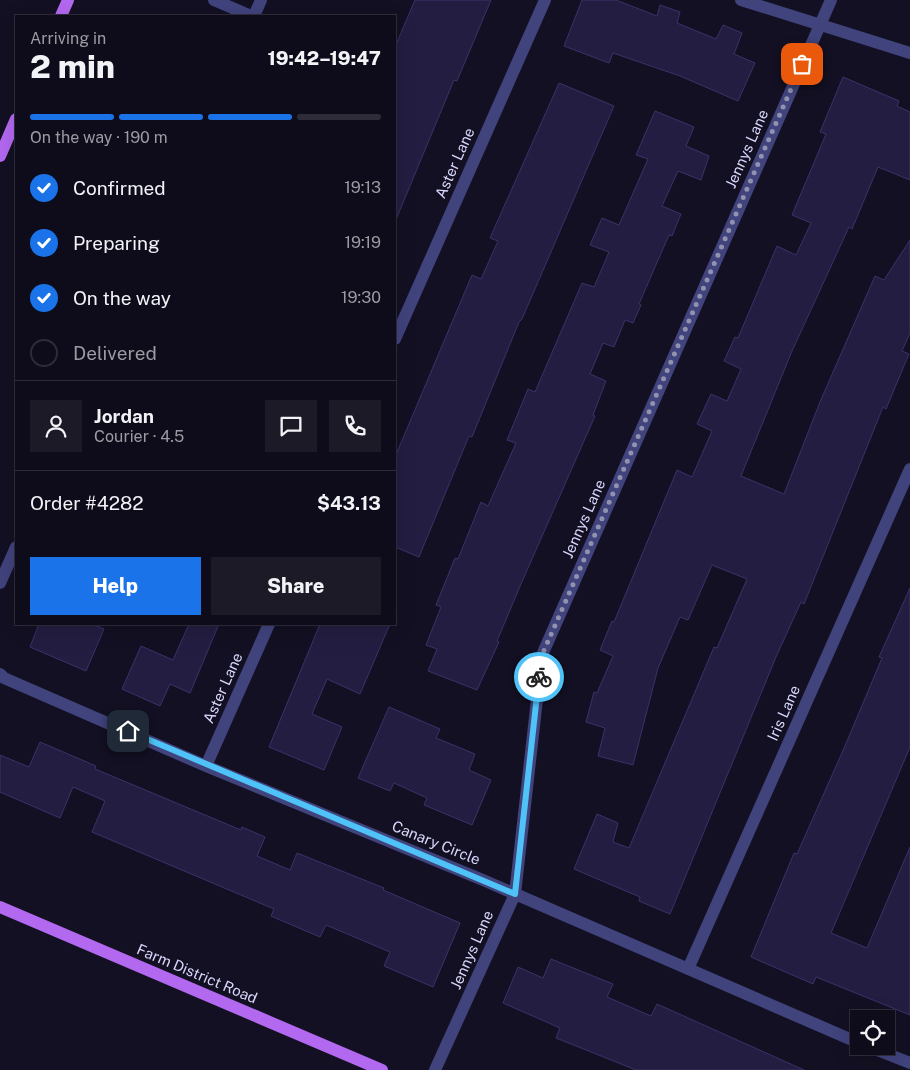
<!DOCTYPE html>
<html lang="en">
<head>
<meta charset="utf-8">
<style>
	body { margin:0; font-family:"Public Sans",sans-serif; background:#1c1a27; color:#f1f3f6; height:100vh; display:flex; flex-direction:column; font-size:19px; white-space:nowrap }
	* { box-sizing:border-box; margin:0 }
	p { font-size:16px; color:#9b9ba2 }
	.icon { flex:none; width:28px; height:28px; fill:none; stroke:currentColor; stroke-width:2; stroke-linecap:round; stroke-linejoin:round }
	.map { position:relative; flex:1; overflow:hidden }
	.side { position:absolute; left:15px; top:15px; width:381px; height:610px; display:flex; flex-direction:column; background:#0e0c1a; border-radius:0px; box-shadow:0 5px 20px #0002,0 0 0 1px #2e2c39 }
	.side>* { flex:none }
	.tools { position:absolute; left:850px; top:1010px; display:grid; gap:10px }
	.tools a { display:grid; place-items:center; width:45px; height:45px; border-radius:0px; background:#0e0c1a; box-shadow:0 5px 20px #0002,0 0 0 1px #2e2c39; font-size:25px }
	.pin { position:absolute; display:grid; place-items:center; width:42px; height:42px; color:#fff; margin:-21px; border-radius:10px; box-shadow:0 2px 8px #0006 }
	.courier { position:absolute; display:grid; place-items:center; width:50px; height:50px; margin:-25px; border:4px solid #4fc3f7; border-radius:50%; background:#fff; color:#222; box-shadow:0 1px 6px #0007 }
	.overview em { font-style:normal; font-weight:800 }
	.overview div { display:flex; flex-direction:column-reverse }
	.overview { display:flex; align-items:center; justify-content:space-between; height:85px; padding:0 15px }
	h1 { font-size:32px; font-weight:800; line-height:38px }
	.bar { display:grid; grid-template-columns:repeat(4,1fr); gap:8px 5px; align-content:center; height:60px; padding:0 15px }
	.bar i { height:6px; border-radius:4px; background:#2e2c39 }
	.bar .selected { background:#1a73e8 }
	.bar p { grid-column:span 4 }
	.line { display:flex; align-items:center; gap:12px; padding:0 15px; border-top:1px solid #2e2c39 }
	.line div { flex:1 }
	.round { display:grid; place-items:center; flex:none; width:52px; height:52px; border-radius:0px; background:#1c1a27 }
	ol { padding:0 15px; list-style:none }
	li { display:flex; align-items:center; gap:15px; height:55px }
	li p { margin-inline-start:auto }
	li .icon { padding:5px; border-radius:50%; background:#1a73e8; color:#fff; stroke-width:4 }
	li:last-child { color:#9b9ba2 }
	li i { width:28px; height:28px; border:2px solid #2e2c39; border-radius:50% }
	.cta { display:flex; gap:10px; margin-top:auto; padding:10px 15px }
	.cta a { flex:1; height:58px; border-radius:0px; background:#1a73e8; color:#fff; font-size:20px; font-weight:800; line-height:58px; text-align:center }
	.cta a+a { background:#1c1a27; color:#f1f3f6 }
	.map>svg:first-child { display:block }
	.building { fill:#231e41; stroke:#39336a }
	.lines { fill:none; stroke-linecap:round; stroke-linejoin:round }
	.minor { stroke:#40437c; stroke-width:12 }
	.major { stroke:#b268ef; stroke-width:12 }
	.done { stroke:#9291ae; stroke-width:5; stroke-dasharray:0 9 }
	.route { stroke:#4fc3f7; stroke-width:6 }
	.labels { text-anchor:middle; stroke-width:4; stroke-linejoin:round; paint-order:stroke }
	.street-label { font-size:15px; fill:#d7d6fa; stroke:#121022 }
</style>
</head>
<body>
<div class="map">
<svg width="910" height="1070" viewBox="0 0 910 1070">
	<rect width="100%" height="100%" fill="#121022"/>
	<path class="building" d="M415,0H491L457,81L454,80L395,222V47Z
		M582,0H616L657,16L660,5L680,12L677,23L716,39L723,25L742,33L734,54L755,63L738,101L680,76L613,53L609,63L564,46Z
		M843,77L899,101L897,106L910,112V180L878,167L852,229L849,227L792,351L741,476L784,494L820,402L875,276L884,280L910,240V333L902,351L909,354L886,409L883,407L804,604L801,602L776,657L670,914L639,901L640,897L574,869L597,814L618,823L613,842L629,848L714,647L717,648L747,579L712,565L688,620L680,617L658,668L633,765L598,756L605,728L586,722L594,692L597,693L613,656L600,650L612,621L614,622L677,470L692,477L712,431L697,424L711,394L727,401L741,369L724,361L735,337L738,338L777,246L796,255L811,223L792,215L826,134L820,132Z
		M559,83L614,106L522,319L519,322L472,437L469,436L419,557L395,547V457L472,275L481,279L498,241L490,238Z
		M655,111L694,127L686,146L709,156L701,180L678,171L662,206L681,214L672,236L669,235L639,304L641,305L633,323L625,320L614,347L603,343L590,374L606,381L593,415L595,416L521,584L497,641L499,642L477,690L428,671L437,649L426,645L441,607L436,605L455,558L458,559L481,502L488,506L516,443L507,440L528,389L535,392L582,283L594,287L609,252L590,245L602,218L619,225L648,159L636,155Z
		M910,588V747L831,933L867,948L910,847V1015L816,977L813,984L751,957L794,853L797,854L845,746L882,658L879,657Z
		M39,624H92L104,629L86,671L30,647Z
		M189,624H219L190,693L170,684L160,706L122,689L141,646L173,660Z
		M320,624H390L360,694L327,679L312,714L342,727L324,770L269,747Z
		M389,707L440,729L436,738L475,754L469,770L491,780L472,825L424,805L427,798L394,783L390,791L358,778Z
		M40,742L96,766L95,769L241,830L242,827L265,837L257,856L290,870L297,853L384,888L383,890L460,923L433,987L384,966L390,952L326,925L320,937L271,916L274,909L92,832L105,801L73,787L60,818L0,792V755L29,767Z
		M551,959L613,984L607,997L651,1016L657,1004L804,1070H636L556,1038L560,1028L503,1003L518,967L543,978Z"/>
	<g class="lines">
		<path class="minor" d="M214,0L251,16
			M741,0L910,53
			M254,16L261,0
			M395,339L545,0
			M0,583L16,547
			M0,674L4,678L206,766L483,880L859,1043
			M206,766L269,624
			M688,969L910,469
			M867,1046L910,1063
			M435,1070L515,894L542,655L831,0"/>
		<path class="major" d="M61,16L68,0
			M0,156L16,119
			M0,907L382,1070"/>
	</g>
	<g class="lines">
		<path class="done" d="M539,677L542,655L802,64"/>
		<path class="route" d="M128,731L515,894L539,677"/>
	</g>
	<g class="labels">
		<g class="street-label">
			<text transform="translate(747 149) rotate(-66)" y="5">Jennys Lane</text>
			<text transform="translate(455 163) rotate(-66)" y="5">Aster Lane</text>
			<text transform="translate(584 519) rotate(-66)" y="5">Jennys Lane</text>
			<text transform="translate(223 688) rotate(-66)" y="5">Aster Lane</text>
			<text transform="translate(784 713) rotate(-66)" y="5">Iris Lane</text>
			<text transform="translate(436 843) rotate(22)" y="5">Canary Circle</text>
			<text transform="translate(472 950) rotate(-66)" y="5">Jennys Lane</text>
			<text transform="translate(197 974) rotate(23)" y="5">Farm District Road</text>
		</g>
	</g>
</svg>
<div class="tools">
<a><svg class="icon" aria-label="locate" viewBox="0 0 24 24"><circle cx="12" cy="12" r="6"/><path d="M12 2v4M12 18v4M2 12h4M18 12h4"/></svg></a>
</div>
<div class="pin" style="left:802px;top:64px;background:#ea580c"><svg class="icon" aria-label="bag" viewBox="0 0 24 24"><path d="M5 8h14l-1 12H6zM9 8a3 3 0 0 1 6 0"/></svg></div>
<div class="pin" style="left:128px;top:731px;background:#1f2937"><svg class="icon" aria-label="home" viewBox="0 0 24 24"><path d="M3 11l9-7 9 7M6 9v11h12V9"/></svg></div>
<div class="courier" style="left:539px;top:677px"><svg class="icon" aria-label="bike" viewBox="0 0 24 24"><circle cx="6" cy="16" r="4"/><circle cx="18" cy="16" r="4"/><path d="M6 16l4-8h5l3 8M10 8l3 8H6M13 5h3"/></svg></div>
<section class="side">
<div class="overview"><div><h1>2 min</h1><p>Arriving in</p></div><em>19:42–19:47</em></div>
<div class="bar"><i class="selected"></i><i class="selected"></i><i class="selected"></i><i></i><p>On the way · 190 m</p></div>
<ol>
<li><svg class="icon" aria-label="check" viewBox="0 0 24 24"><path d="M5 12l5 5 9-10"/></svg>Confirmed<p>19:13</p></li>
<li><svg class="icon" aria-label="check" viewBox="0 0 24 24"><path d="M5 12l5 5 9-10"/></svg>Preparing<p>19:19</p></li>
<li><svg class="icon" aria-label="check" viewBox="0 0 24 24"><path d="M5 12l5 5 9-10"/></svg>On the way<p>19:30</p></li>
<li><i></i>Delivered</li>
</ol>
<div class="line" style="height:90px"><a class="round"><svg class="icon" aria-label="person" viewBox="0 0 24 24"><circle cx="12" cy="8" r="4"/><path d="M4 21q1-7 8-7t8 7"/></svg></a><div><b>Jordan</b><p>Courier · 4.5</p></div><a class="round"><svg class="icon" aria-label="chat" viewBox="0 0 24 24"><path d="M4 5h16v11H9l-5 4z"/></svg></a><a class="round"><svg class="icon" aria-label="phone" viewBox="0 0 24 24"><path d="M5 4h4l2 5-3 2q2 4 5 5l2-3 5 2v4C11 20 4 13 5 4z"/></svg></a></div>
<div class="line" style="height:65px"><div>Order #4282</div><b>$43.13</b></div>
<div class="cta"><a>Help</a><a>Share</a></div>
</section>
</div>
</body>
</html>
